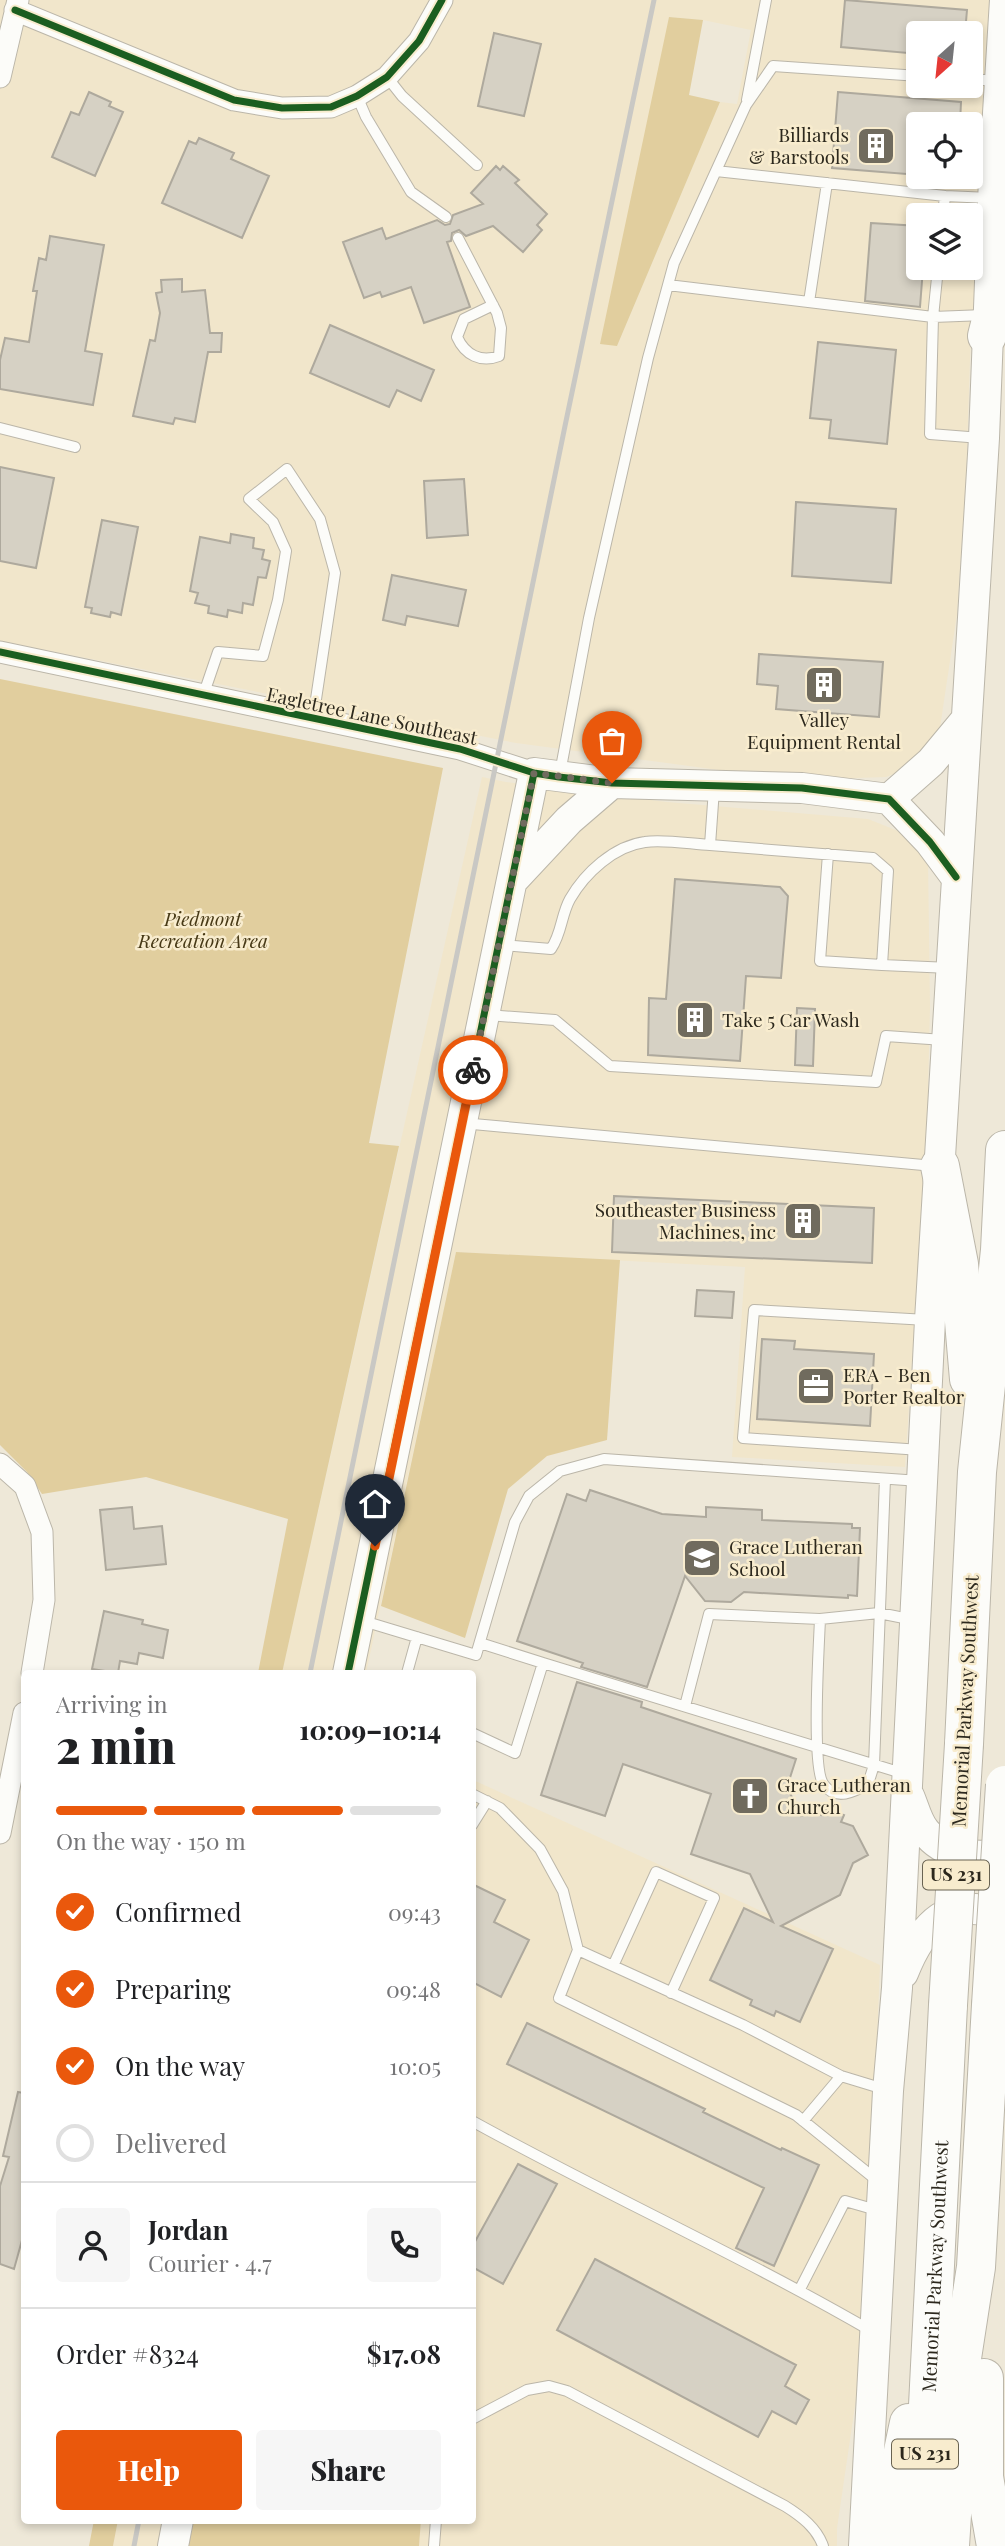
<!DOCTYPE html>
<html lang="en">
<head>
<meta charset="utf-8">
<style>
	body { margin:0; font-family:"Playfair Display",serif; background:#f6f6f6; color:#202124; height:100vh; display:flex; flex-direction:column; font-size:26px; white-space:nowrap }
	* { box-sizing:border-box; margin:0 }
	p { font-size:23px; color:#757577 }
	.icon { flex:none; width:38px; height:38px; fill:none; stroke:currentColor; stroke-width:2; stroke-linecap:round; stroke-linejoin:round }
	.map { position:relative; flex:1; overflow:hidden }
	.details { position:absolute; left:21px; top:1670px; width:455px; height:854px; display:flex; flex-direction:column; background:#fff; border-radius:7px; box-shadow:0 4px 10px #0003 }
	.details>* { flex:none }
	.needle { width:46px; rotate:207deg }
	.buttons { position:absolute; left:906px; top:21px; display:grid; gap:14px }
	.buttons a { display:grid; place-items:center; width:77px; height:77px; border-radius:7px; background:#fff; box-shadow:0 4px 10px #0003; font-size:35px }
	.pin { position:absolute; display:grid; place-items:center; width:60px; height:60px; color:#fff; margin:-72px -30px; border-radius:50% 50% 50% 0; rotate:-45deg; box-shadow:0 0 7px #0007 }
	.pin .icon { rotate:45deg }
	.courier { position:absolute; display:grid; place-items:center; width:70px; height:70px; margin:-35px; border:5px solid #ea580c; border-radius:50%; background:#fff; color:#222; box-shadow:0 2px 9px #0007 }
	.summary em { font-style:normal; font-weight:800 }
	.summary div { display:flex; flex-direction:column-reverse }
	.summary { display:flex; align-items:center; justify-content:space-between; height:119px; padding:0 35px }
	h1 { font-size:46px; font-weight:800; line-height:52px }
	.bar { display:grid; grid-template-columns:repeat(4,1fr); gap:10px 7px; align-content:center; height:84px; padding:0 35px }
	.bar i { height:9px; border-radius:5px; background:#e0e0e0 }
	.bar .current { background:#ea580c }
	.bar p { grid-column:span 4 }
	.line { display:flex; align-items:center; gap:18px; padding:0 35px; border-top:2px solid #e0e0e0 }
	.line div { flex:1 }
	.round { display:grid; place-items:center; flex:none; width:74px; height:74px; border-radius:7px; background:#f6f6f6 }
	ol { padding:0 35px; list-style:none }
	li { display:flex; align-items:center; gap:21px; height:77px }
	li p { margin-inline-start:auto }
	li .icon { padding:7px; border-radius:50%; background:#ea580c; color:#fff; stroke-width:4 }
	li:last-child { color:#757577 }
	li i { width:38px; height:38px; border:4px solid #e0e0e0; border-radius:50% }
	.primary-button { display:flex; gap:14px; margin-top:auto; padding:14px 35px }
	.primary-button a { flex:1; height:80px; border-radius:7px; background:#ea580c; color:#fff; font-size:28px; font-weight:800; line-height:80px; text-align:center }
	.primary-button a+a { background:#f6f6f6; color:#202124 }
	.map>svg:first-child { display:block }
	.built { fill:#f1e6cb; fill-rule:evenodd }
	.green { fill:#e1ce9e }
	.building { fill:#d6d1c4; stroke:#aea99d; stroke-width:2 }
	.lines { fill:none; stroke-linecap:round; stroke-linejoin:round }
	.lane-casing { stroke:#bbb6a9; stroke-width:12 }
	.street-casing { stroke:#bbb6a9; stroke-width:23 }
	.secondary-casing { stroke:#bbb6a9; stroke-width:32 }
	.highway-casing { stroke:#bbb6a9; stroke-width:40 }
	.lane { stroke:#fcfcf9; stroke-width:10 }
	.street { stroke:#fcfcf9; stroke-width:21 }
	.secondary { stroke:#fcfcf9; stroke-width:30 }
	.highway { stroke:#fcfcf9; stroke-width:38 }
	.rail { stroke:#c9c8c4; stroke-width:5 }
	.highway-bridge-casing { stroke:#bbb6a9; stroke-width:40; stroke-linecap:butt }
	.highway-bridge { stroke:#fcfcf9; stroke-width:38 }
	.cycleway-casing { stroke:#f8ecce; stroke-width:11 }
	.cycleway { stroke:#1b5e20; stroke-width:7 }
	.done { stroke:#706b5e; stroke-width:7; stroke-dasharray:0 12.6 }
	.route { stroke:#ea580c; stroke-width:9 }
	.labels { text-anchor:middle; stroke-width:5; stroke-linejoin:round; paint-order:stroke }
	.shield { fill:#f8ecce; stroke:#696352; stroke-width:2 }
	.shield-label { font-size:18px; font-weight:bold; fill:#2c281d }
	.poi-label { font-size:19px; fill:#2c281d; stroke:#f8ecce; text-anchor:start }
	.street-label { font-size:19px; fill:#2c281d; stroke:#f8ecce }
	.park-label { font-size:19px; font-style:italic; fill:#473916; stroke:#f8ecce }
</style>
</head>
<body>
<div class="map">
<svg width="1005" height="2546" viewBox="0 0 1005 2546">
	<rect width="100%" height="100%" fill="#eee8d8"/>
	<path class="built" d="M0,0H991L984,192L971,331L966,479L957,614L938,741L926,761L886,777L795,780L516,743L0,641ZM669,17L703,20L751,30L737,104L720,102L617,346ZM919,33H971V86H919ZM919,124H971V177H919ZM919,215H971V268H919Z
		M482,777L506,782L667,802L868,819L898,831L928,860L930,1008L927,1133L905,1467L732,1457L745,1267L456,1252L366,1673H282Z
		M473,1780L880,1965L865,2338L837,2528V2546H419L421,2520H472Z
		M118,2520H194L188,2546H113Z"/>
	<path class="green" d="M669,17L703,20L689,95L720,102L617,346L600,344Z
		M0,679L443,768L369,1143L399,1146L282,1673H258L288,1519L146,1477L42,1494L27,1472L0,1445Z
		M456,1252L620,1260L607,1440L547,1456L508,1489L465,1638L381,1606Z
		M94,2520H118L113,2546H89Z
		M194,2520H421L419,2546H188Z"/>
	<path class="building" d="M845,0L967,10L965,33H919V54L841,47Z
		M494,33L541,44L524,116L478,106Z
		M89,92L111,102L109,106L123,112L95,176L52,157L71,112L79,115Z
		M838,92L961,102L960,124H919V175L832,168Z
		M199,138L234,153L231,159L269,176L242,238L162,203L189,141L196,144Z
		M496,166L500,170L503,166L519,180L515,183L547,214L537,225L542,230L523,252L493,226L466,236L459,230L452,233L451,241L447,242L470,307L424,323L411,287L382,297L380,292L364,298L343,242L382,228L386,239L437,220L445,225L450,224L453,215L483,204L471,193Z
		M871,223L919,226V268H923L920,307L865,301Z
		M50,236L104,245L85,351L102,354L93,405L0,389V360L5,338L29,342L37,291H33L39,258L46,260Z
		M182,279V292L205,290L210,333H222L221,352H208L195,422L175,418L173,424L133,416L150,340L155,341L160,313L156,293L162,292L161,280Z
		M330,325L434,370L421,401L397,390L389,407L310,373Z
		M818,342L896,350L887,444L829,438L831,420L810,418Z
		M0,467L54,478L36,568L0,561Z
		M464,479L468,535L427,538L424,481Z
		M796,502L896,509L891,583L792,576Z
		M102,520L138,527L121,615L111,612L110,617L91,613L92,608L85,607Z
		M231,534L254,538L253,548L264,550L262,559L270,561L266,578L258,577L253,605L243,603L242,613L228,610L227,617L208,613L209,606L195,603L198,593L190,591L200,537L230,543Z
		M392,575L466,590L458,626L407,616L405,625L383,620Z
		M759,654L883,662L879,717L776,709L778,686L757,684Z
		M675,879L780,887L788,896L781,978L746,976L740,1061L648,1055L649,998L666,999Z
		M797,1008L815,1009L813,1066L795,1065Z
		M614,1196L874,1208L872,1263L612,1252Z
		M697,1290L734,1292L732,1318L695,1316Z
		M762,1339L795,1341L794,1349L874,1354L870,1426L757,1419Z
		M590,1490L662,1514L706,1517V1507L762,1510V1520L852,1524V1528H860L857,1596L848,1595V1598L744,1592L731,1602L705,1601L685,1576L647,1687L581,1667L583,1663L517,1641L567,1494L586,1501Z
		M132,1507L134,1529L162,1526L166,1564L106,1570L100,1510Z
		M104,1611L143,1620L142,1624L168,1630L163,1658L139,1653L137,1664L120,1661L118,1673L92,1669Z
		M577,1682L642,1702L641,1707L796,1759L787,1787L801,1816L810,1812L821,1815L823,1808L844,1815L841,1822L853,1826L868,1855L853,1863L840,1895L781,1926L833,1949L800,2022L776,2011L774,2016L750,2005L752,2000L710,1980L744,1908L773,1922L750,1874L691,1854L711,1794L623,1764L605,1816L541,1795Z
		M472,1884L505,1900L494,1922L529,1940L501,1997L472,1982Z
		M527,2023L705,2109L703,2112L781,2150L782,2148L819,2165L774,2266L736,2248L764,2188L507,2064Z
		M18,2092L24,2093V2233L14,2269L0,2264V2186L9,2157L3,2156Z
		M518,2164L557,2184L503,2284L472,2267V2247Z
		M595,2259L796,2365L785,2386L809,2400L796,2424L772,2411L758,2437L557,2330Z"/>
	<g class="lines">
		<defs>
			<path id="lane" d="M387,77L402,96L477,165
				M971,79L997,81
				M357,96L366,117L411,192L446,217
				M747,100L766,0
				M716,171L945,196
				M943,215L945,196L990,198
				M458,238L497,313L501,328L499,356C481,363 465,355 457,337L464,319L493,305
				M938,268L933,317L985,315
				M668,285L933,317L930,434L981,438
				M809,302L827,183
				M0,428L75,447
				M203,696L218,652L263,656L278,600L286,551L273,522L249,499L287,469L320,519L335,573L313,719
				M560,773L589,618L648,358L674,263L746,105L773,66L919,76
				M714,789L710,845L873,858L888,871L882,965L950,968
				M828,854L820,961L882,965
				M501,945L551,949C562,933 561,915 570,899C585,873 614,846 645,842C663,839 691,844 710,845
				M487,1015L555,1020L610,1066L876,1082L886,1036L944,1040
				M462,1123L934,1166
				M921,1450L743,1438L754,1310L927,1320
				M820,1619L879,1613L914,1620
				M360,1620L476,1655L515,1522L529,1496L560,1471L604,1459L920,1481
				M543,1663L905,1774
				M407,1673L417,1637
				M685,1706L709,1614L820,1619C819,1645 811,1770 824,1785C836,1801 854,1792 868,1784L874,1765L885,1479
				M472,1733L515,1753L543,1663L480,1643
				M472,1794L500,1808L540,1849L563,1891L578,1950L743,2025L841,2076L887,2090
				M472,1825L487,1801
				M578,1950L559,1998L796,2115L879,2182
				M613,1966L656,1872L714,1898L671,1993
				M472,2121C604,2194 742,2256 873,2332
				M803,2121L841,2076
				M800,2289L845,2201L880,2211
				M472,2419L527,2390L549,2386L567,2391L785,2506C801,2516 817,2528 823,2546
				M434,2546L436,2520"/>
			<path id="street" d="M15,10L234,100L282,108L331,107L357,96L387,77L419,41L442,0
				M0,77L18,0
				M0,652L460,749L534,773
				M0,1464L25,1486L42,1532L44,1600L32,1673
				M0,1833L24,1713"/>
			<path id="secondary" d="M889,799L931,762L965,721
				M512,881L569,820L612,783
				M348,1673L534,773L612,783L802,788L889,799L930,842L956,877
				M909,1796C914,1807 917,1822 925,1831C944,1856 976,1859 1005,1853
				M903,1973C922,1925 949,1894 1005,1916
				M173,2546L178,2520
				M864,2546L888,2091L897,1988L930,1320L984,438L994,178L1005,0"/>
			<g id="highway">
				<path d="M987,336L1005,264"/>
				<path d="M940,1166L959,1264L969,1379"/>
				<path d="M964,1744L977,1472L1000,1250L1005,1150"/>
				<path d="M984,2378V2477L996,2546"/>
				<path d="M883,2546L909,2423"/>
				<path id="s1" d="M921,2546L948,2005"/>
				<path d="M950,2546L962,2358L976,2267L991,2005"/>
			</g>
		</defs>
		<use href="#lane" class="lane-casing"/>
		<use href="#street" class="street-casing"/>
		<use href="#secondary" class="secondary-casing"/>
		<use href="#highway" class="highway-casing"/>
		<use href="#lane" class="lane"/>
		<use href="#street" class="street"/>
		<use href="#secondary" class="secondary"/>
		<use href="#highway" class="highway"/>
		<path class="rail" d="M310,1673L565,426L654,0
			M134,2546L139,2520"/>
		<defs>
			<path id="highway-bridge" d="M948,2005L964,1744
				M991,2005L1005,1785"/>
		</defs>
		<use href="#highway-bridge" class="highway-bridge-casing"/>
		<use href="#highway-bridge" class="highway-bridge"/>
		<defs>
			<path id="cycleway" d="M15,10L234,100L282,108L331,107L357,96L387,77L419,41L442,0
				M0,652L460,749L534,773L559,777L612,783L802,788L889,799L930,842L956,877
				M348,1673L534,773"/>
		</defs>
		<use href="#cycleway" class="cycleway-casing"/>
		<use href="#cycleway" class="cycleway"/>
	</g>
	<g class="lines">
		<path class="done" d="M473,1070L534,773L612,783"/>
		<path class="route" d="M375,1546L473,1070"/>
	</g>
	<defs>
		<symbol id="building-square" viewBox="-11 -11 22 22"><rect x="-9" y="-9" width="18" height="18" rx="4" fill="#706b5e" stroke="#f8ecce"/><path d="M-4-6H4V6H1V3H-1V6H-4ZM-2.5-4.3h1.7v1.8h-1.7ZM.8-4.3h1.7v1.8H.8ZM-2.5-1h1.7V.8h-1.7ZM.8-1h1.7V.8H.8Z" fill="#fff"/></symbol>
		<symbol id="office-square" viewBox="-11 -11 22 22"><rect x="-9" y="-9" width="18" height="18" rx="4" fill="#706b5e" stroke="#f8ecce"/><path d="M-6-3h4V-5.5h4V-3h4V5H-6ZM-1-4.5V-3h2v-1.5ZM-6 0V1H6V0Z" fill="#fff"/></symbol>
		<symbol id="school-square" viewBox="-11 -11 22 22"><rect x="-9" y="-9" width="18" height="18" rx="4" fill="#706b5e" stroke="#f8ecce"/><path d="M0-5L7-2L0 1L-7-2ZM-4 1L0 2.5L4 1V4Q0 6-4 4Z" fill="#fff"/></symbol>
		<symbol id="church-square" viewBox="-11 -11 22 22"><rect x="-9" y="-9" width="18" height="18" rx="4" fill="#706b5e" stroke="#f8ecce"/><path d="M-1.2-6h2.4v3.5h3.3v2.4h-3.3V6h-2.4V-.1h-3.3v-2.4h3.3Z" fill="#fff"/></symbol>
	</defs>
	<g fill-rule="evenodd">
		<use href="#building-square" x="854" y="124" width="44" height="44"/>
		<use href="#building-square" x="802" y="663" width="44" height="44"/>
		<use href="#building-square" x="673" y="998" width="44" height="44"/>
		<use href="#building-square" x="781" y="1199" width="44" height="44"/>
		<use href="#office-square" x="794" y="1364" width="44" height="44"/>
		<use href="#school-square" x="680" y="1536" width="44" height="44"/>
		<use href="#church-square" x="728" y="1774" width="44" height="44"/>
	</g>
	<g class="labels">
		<g class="shield">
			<rect x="923" y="1860.5" width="66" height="29" rx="5"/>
			<rect x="892" y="2439.5" width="66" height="29" rx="5"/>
		</g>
		<g class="shield-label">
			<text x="956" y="1881">US 231</text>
			<text x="925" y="2460">US 231</text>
		</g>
		<g class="poi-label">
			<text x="849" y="142" text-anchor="end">Billiards<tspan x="849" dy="22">&amp; Barstools</tspan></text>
			<text x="824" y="727" text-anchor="middle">Valley<tspan x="824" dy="22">Equipment Rental</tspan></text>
			<text x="722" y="1027">Take 5 Car Wash</text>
			<text x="776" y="1217" text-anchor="end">Southeaster Business<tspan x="776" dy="22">Machines, inc</tspan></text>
			<text x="843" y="1382">ERA - Ben<tspan x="843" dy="22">Porter Realtor</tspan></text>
			<text x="729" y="1554">Grace Lutheran<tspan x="729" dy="22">School</tspan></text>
			<text x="777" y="1792">Grace Lutheran<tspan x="777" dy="22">Church</tspan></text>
		</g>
		<g class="street-label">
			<text transform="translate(372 716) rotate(12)" y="7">Eagletree Lane Southeast</text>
			<text transform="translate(965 1701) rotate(-87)" y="7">Memorial Parkway Southwest</text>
			<text dy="7" stroke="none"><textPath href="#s1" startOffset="280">Memorial Parkway Southwest</textPath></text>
		</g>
		<g class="park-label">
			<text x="203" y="926">Piedmont<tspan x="203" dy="22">Recreation Area</tspan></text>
		</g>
	</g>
</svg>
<div class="buttons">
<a><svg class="needle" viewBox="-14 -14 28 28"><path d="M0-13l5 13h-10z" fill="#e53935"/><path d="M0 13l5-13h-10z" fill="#757577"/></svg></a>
<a><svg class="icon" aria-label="locate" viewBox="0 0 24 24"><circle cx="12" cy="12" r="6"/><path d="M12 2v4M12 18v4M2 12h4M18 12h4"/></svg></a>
<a><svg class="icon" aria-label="layers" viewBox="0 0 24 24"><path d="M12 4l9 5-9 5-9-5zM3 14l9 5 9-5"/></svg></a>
</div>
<div class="pin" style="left:612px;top:783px;background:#ea580c"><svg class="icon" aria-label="bag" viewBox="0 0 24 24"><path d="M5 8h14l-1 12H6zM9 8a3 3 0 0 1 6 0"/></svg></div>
<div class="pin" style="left:375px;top:1546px;background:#1f2937"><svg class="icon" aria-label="home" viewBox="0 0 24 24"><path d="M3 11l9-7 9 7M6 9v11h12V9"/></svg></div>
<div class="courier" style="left:473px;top:1070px"><svg class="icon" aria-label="bike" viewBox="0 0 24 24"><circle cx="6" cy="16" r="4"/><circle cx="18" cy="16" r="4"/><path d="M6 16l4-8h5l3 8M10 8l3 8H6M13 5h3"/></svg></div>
<section class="details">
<div class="summary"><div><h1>2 min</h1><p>Arriving in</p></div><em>10:09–10:14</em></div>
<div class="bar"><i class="current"></i><i class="current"></i><i class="current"></i><i></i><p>On the way · 150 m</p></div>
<ol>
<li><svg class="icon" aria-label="check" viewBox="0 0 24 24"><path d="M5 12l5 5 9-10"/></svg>Confirmed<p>09:43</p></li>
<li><svg class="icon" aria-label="check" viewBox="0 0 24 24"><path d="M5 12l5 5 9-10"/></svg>Preparing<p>09:48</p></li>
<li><svg class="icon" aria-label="check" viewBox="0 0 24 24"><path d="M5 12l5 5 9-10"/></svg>On the way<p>10:05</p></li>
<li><i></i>Delivered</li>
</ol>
<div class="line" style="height:126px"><a class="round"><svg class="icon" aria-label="person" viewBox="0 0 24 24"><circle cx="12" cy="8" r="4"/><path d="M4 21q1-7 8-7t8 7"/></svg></a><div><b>Jordan</b><p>Courier · 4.7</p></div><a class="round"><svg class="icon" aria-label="phone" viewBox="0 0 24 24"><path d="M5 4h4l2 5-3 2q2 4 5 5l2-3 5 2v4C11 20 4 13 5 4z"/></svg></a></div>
<div class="line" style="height:91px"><div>Order #8324</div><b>$17.08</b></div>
<div class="primary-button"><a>Help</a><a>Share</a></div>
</section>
</div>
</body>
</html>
